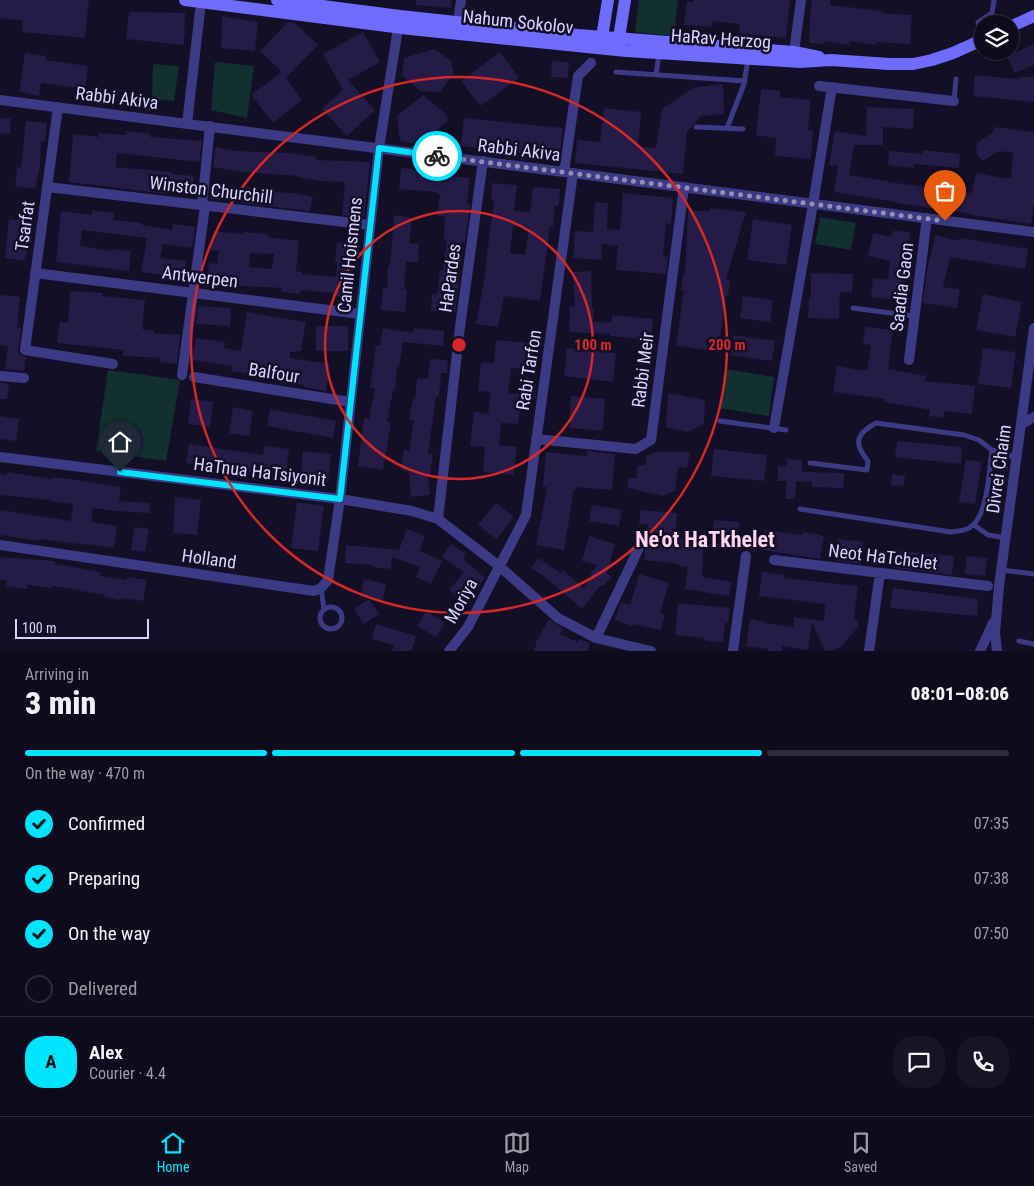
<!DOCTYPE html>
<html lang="en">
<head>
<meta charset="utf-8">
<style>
	body { margin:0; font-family:"Roboto Condensed",sans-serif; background:#171425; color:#f1f3f6; height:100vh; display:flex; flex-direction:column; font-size:19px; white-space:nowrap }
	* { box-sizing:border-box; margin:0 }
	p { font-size:16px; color:#9b9ba3 }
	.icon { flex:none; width:28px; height:28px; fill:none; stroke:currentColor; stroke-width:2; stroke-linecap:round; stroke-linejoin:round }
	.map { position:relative; height:651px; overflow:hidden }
	.sheet { display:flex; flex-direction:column; background:#0e0b1c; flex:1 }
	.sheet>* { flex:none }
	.fabs { position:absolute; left:974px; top:15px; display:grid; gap:10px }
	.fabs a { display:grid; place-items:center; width:45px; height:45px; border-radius:50%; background:#0e0b1c; box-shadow:0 5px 20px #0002,0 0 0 1px #2e2b3b; font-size:25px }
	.scale { position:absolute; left:15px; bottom:12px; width:134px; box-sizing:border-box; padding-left:5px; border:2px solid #d9d4ff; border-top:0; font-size:14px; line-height:18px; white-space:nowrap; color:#d9d4ff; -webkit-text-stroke:4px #130f26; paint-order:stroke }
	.pin { position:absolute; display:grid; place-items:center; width:42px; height:42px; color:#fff; margin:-51px -21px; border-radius:50% 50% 50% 0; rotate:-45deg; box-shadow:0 0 5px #0007 }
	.pin .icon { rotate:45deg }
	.courier { position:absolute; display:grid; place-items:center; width:50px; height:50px; margin:-25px; border:4px solid #00e5ff; border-radius:50%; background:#fff; color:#222; box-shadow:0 1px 6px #0007 }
	.summary em { font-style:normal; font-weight:800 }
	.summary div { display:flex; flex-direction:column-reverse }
	.summary { display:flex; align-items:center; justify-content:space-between; height:85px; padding:0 25px }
	h1 { font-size:32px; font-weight:800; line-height:38px }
	.bar { display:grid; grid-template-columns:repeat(4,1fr); gap:8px 5px; align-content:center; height:60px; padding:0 25px }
	.bar i { height:6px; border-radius:4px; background:#2e2b3b }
	.bar .current { background:#00e5ff }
	.bar p { grid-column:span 4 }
	.line { display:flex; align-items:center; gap:12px; padding:0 25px; border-top:1px solid #2e2b3b }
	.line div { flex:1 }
	.round { display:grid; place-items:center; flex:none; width:52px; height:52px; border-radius:20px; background:#171425 }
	ol { padding:0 25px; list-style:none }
	li { display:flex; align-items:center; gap:15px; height:55px }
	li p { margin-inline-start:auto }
	li .icon { padding:5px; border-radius:50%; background:#00e5ff; color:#111; stroke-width:4 }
	li:last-child { color:#9b9ba3 }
	li i { width:28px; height:28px; border:2px solid #2e2b3b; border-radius:50% }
	.dock { display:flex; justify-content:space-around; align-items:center; height:70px; border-top:1px solid #2e2b3b; background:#0e0b1c; font-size:14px; color:#9b9ba3 }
	.dock a { display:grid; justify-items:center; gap:2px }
	.dock .current { color:#00e5ff }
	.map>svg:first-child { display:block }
	.green { fill:#12302f }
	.building { fill:#241b47; fill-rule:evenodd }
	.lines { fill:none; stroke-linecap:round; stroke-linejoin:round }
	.lane { stroke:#3d3a85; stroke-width:5 }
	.street { stroke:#3d3a85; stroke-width:10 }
	.secondary { stroke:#6f6bff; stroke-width:12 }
	.done { stroke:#948fb3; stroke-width:5; stroke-dasharray:0 9 }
	.route { stroke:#00e5ff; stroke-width:6 }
	.ring { fill:none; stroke:#d62828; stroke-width:2.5 }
	.labels { text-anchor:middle; stroke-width:5; stroke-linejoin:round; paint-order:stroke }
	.street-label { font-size:18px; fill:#d9d4ff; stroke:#130f26 }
	.district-label { font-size:22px; font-weight:bold; fill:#ffd6f0; stroke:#130f26 }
	.centre { fill:#d62828; stroke:#130f26; stroke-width:2.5 }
	.ring-label { font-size:15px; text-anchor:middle; font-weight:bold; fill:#d62828; stroke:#130f26; stroke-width:5; stroke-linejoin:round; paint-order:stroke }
</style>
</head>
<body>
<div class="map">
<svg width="1034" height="651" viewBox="0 0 1034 651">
	<rect width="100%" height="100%" fill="#130f26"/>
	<path class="green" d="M639,0H678L674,36L635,32Z
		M215,62L254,66L247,118L211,110Z
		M153,64L179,66L174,101L152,99Z
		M820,217L856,223L851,250L815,244Z
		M725,369L774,377L769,416L719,408Z
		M108,370L180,380L166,461L96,451Z"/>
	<path class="building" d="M0,0H89L85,38L22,32L23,21L0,18Z
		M416,0H452L451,8L416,5Z
		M694,0H790L786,38L739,33L740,24L712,21V27L684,25L687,2H694Z
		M812,0H831L830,5L881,11V13L912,15L910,44L877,42L876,45L850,41V45L824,41V44L809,43L810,28H809Z
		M129,12L185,13L184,45L126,39Z
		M222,16L258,22L255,51L221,48Z
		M288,22H294L318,45L286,78L302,100L273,123L251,95L282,72L260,51Z
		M363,32L380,62L348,80L375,110L347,136L322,109L343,90L323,54Z
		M1034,44V65L1015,73L1007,56Z
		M434,49L451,61L454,73L440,92L420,91L402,75L404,58Z
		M500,52L519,78L480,106L461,81Z
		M25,53L46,56L45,60L88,66L85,89L41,83L39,96L19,92Z
		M552,61L569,62L568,78L551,77Z
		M975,75L1018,79L1017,77H1034V102L973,96Z
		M723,84L724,114L701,116L687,132L683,174L575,163L577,140L600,142L604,108L641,112L638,146L656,148L662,109L695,87Z
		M761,89L780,91V97L811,100L808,130H813L811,159L775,156L776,138L756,135Z
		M423,95L446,114L448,120L421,145L400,141L397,116Z
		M867,107L914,109L913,129L883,127V145H854L849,175L888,181V182L972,193L976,173L1011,179L1013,153L999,151L983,161L977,155L976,144L993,132L995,127L1034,132V202L1031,224L972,215V214L897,203V202L834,192L838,166L829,165L835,131L866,136Z
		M0,118L11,119L10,134L0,133Z
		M464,118L563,128L559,158L461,146Z
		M26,121L47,123L45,141H41L40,165L35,189L15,186L17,167L21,168Z
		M126,131L150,134V137L202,141L199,162L117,153L116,167L172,172L171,174L194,176L192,194L167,191V194L69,182L73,134L99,137V133L126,135Z
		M215,147L236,151L290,153L316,157V160L370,162L364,217L342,215L345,182L320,181L297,177V176L242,172L213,167Z
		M923,150L960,154L959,168L914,164L913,168L888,165L889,151L922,154Z
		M401,168L430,171V174L470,178L467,204H470L465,242H462L458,272H460L455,313L431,311L432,294L437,295L440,270H443L447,241H444L445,217L437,216L440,194L436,193V192L399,189Z
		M492,183L517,185L514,211L530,212L533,187L560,189L559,206H555L553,227L550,226L540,301L504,296L498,327L476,324L486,270H485L494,200L491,199ZM513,226L529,228L525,255L510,253Z
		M213,185L257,188V191L293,193L313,197L310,211L241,203V202L211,199Z
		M623,193L673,198L671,224L666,223L663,256L668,257L666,274L616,270L618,246L602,244L601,260L573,258L575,231L593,232L595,202L608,203L607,229L620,230Z
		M710,208L746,212L726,279L730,280L728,296H726L718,352L676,345L684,290H681L683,273H685L688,211H709Z
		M92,210L114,213L113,220L142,223V225L172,230L173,224L195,227L192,248L163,244L160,258L186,261L184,280L162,277V275L141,272L147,238L82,230L80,246L113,251V249L131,251L129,271L56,262L61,211L91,215Z
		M394,215L412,218L409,243L419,244L418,262H406L404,289L407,290L405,312L381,310L383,287L387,288L388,266H390Z
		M9,219L32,222L25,261L5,258Z
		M753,219L792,225L786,265L747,260Z
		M213,231L243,234V232L268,234L267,237L299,241L296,271L302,272V274L336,277L337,262L335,261L337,242L356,244L349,298L333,296L334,293L301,290L300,294L281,292L282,288L206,284L209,263L217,264L219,251L211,250ZM250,253L274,254L272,269L249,267Z
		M892,231L910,232L907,274L903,301L871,297L873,278L888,280L890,261L868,256L873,233L891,237Z
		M935,235L960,241L961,238L1028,249L1025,269L950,257L943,287L960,289L957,308L923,303L927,271Z
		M591,271L592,308H594L593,322L611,323L612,315L653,319L651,340L610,336V334L569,332L570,307H575L573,272Z
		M811,273L853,274L852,293L840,292L839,319L808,318L809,297L811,298Z
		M70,291L103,293L102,296L145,300L142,329L154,331V333L180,335L177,364L160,362L161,358L123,356V350L57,343L60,322L68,323Z
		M983,294L1022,302L1015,337L976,330Z
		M0,295L20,297L17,328H21L18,352L21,356L26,357L24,371L5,369L8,346L0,345Z
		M743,296L773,300L770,322L740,318Z
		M198,306L231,308L230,326L196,324Z
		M247,312L306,322L301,351L290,352V358L330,364L326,391L304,387V385L266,380L267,376L231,371L232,366L192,360L196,338L225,342L224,348L241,351Z
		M316,326H348V351H316Z
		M865,327L893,330L888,369L926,376L925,381L975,386L972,414L944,411L943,418L929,416L930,410L884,402L885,399L833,392L837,366L867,371L871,345L863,344Z
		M383,328L413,333L414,328L444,331L443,346L403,342L399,367L397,366L395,391L393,390L387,422L391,423L383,470L358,466L364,418L369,419L375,388H370L376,345H380Z
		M734,335L775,341L772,361L731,355Z
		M496,340L527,343L524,369L511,368L508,393L522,394L518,424L501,423L499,445L517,447L513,475L483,472L485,447L470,446L474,412L488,414L491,392L478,391L481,362L494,363Z
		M567,348L616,353L613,382L564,376Z
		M983,348L1016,352L1011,388L978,384Z
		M430,359L448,360L447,373H441L439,397H436L428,453L433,454L430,474H428L430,495L411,497L409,472L401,470L404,450L409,451L414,420H409L413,399H415L417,378L428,379Z
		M0,383L9,384L7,399H0Z
		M668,393L705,400L704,424L688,432L666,427Z
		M571,396L605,399L603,431L569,428Z
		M191,399L213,402L210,427L188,424Z
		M233,407L253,411L249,436L229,433Z
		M270,409L336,421L333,438L267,426Z
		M0,416L19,419L16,441L0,439Z
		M140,429L145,446L126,451L121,434Z
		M897,441L962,447L961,464L895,457Z
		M189,444L263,455L264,446L289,449L285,479L186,463Z
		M714,449L767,455L764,481L711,476Z
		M303,451L331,454L328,483L300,480Z
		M587,451L615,454L612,490L577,487L576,490H574L564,550L536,545L547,487H543L546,452L587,456Z
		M657,452H690L687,468L678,467L675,491L663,496L628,488V478H637V465H645L647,455Z
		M787,459L802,460V472L844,473L843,488L812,487V482L796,481L795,499H785L787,481H778V466L787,467Z
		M966,460L982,462L975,504L959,502Z
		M7,472L53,479V477L77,480L121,487L119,501L150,503L149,513L116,511L93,508L91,522L117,526L114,548L87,544V545L39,539V541L0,535V510L71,521L73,504L50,501V500L0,495V474L7,475Z
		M892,474L905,476L904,486L891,485Z
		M175,497L201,500L197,535L173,533Z
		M297,502L324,506L318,551L291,548Z
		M496,503L514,517L497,539L478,525Z
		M592,505L622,510L619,526L589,521Z
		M641,510L677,513L675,539L704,541L702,575L703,577L732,582L729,596L685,589L688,567L679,566V564L644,560L648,524H639Z
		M714,520L739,522L738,537L713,535Z
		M134,527L149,529L145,552L131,550Z
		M407,529L425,536L420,551L442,561L431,584L416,577L420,567L392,557L391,569L373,567V565L345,563L346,545L399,550Z
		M765,530L802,535L803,532L824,536L820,559L763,550Z
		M589,536L615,544L607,573L612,577L603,586L601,585L582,609L545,577L531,568L538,558L561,573L563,570L583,588L592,576L590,574L598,565L582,561Z
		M838,539L863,542L861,564L836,561Z
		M451,544L466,554L463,559L485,578L464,603L449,590L464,572L442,557Z
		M898,551L954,556L952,575L896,568Z
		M967,556L987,558L985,576L965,574Z
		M0,557L55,561V564L101,572L100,576L126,580L127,577L147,580L143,601L120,598V600L104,597L105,595L80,591V590L52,586V588L27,585V589L6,586L7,581L0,580Z
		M762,572L785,575L784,578L858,586L854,616L859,626L841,647L829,651H825L812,623L808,650L782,646V651H768V649L746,646L750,619L766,622L765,623L793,627L794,617L824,621L825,604L759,596Z
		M639,574L669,583L660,613L665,614L661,630L633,624L632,626L615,620L621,602L630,605Z
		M364,579L386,584L383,600L361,596Z
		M893,588L978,599L977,616L890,608Z
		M369,599L379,614L364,624L354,609Z
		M678,603L730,608L728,623H725L723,643L704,640V638L675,635Z
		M426,611L445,623L436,637L417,626Z
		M549,620L563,628L560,634L578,642L579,639L590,643L588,651H534L537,640Z
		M376,624L416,636L411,651H392L394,645L372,639Z"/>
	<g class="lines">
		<path class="lane" d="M982,38L978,22L992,13L994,0
			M616,72L745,81
			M656,74L659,55
			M954,101L956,79
			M696,127L743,129
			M727,128L744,84L748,59
			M853,308L914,316
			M720,421L786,430
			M810,463L867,470L868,461C853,443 856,434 876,423L964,435L979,440L992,450L1017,458
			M800,509L951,532C959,531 967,531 973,525C988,511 989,471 992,450
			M974,525L988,535L1006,538
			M1002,570L1034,574
			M321,588L324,609
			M320 618a11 11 0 1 1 22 0a11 11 0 1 1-22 0Z
			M1019,641L1034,644"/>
		<path class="street" d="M458,22L461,0
			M794,52L801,0
			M819,86L954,101
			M0,100L1034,232
			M58,107L25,350L113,364
			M187,124L201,2L207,1
			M564,172L578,76L591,63
			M47,187L370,225
			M202,205L210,126
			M35,273L360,314
			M909,360L927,218
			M182,375L205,206
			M0,376L24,378
			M194,377L350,402
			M1022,424L1034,417
			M774,428L813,204L832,87
			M536,439L636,449L651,440L684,187
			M0,457L340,499L412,511L438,519L499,566L558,618L596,638L651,651
			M438,519L460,327L483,161
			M0,545L314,591L321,588L328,580L340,499L379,148L399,22
			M774,560L988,586
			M596,638L638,550
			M449,651L468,627L526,515L573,173
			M733,651L746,556
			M869,651L880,573
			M980,651L993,623
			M997,651L995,633L999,586L1034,328"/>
		<path class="secondary" d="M185,0L410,29L626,51L800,62L831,60L889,64H913L932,60L953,53L982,40
			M277,0L400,16L578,35L794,52L819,57
			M1010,27L1034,16
			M605,43L602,37L608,0
			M614,43L619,38L625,0"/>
	</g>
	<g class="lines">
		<path class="done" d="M437,156L945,221"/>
		<path class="route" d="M120,472L340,499L379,148L437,156"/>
	</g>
	<g class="ring">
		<circle cx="459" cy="345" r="134"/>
		<circle cx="459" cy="345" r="268"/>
	</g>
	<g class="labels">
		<g class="street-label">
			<text transform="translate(518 22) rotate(6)" y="6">Nahum Sokolov</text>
			<text transform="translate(721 39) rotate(4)" y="6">HaRav Herzog</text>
			<text transform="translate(117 98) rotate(7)" y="6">Rabbi Akiva</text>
			<text transform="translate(519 150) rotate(7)" y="6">Rabbi Akiva</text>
			<text transform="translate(211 190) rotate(7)" y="6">Winston Churchill</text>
			<text transform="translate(25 226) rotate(-82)" y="6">Tsarfat</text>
			<text transform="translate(350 255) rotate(-84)" y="6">Camil Hoismens</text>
			<text transform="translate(200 277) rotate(7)" y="6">Antwerpen</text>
			<text transform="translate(450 278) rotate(-82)" y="6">HaPardes</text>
			<text transform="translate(902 287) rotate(-83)" y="6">Saadia Gaon</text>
			<text transform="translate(529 370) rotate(-81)" y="6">Rabi Tarfon</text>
			<text transform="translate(643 370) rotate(-83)" y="6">Rabbi Meir</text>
			<text transform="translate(274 373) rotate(9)" y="6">Balfour</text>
			<text transform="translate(999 469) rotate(-82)" y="6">Divrei Chaim</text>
			<text transform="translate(260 472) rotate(7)" y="6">HaTnua HaTsiyonit</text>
			<text transform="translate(883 557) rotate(7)" y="6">Neot HaTchelet</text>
			<text transform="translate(209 559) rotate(8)" y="6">Holland</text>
			<text transform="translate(461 601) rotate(-61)" y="6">Moriya</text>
		</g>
		<g class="district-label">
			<text x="705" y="547">Ne'ot HaTkhelet</text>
		</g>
	</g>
	<circle cx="459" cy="345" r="8" class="centre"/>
	<g class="ring-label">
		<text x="593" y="350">100 m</text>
		<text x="727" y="350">200 m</text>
	</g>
</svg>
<div class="fabs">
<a><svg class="icon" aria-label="layers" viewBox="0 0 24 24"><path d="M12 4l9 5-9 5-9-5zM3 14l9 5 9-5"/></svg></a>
</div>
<div class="scale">100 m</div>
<div class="pin" style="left:945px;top:221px;background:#ea580c"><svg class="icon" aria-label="bag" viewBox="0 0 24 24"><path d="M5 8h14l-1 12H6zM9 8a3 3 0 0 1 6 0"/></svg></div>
<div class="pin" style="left:120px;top:472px;background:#1f2937"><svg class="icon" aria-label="home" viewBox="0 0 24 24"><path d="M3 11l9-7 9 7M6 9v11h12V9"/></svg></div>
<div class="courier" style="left:437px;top:156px"><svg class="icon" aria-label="bike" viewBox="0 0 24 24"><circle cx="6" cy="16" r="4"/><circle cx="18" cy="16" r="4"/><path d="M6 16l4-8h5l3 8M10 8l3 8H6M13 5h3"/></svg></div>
</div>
<section class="sheet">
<div class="summary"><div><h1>3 min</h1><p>Arriving in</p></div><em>08:01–08:06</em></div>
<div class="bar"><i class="current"></i><i class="current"></i><i class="current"></i><i></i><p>On the way · 470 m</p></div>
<ol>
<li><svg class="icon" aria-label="check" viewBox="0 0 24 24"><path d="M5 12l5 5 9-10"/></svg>Confirmed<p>07:35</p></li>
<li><svg class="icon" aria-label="check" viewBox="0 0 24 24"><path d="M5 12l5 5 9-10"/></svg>Preparing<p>07:38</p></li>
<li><svg class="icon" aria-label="check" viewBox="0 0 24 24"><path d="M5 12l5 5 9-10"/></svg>On the way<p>07:50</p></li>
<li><i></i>Delivered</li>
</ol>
<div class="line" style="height:90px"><b class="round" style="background:#00e5ff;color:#111">A</b><div><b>Alex</b><p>Courier · 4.4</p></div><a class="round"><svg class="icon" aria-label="chat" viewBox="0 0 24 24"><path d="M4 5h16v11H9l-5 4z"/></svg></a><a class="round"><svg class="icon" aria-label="phone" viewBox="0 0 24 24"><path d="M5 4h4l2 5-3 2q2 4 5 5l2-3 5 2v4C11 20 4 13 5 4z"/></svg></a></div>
</section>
<nav class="dock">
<a class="current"><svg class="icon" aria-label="home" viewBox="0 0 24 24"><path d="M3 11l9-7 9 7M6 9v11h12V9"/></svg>Home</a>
<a><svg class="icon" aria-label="map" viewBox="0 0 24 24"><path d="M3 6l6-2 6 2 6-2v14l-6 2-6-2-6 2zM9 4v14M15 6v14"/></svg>Map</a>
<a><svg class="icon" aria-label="saved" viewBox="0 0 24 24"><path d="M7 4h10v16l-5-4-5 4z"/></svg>Saved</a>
</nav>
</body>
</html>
